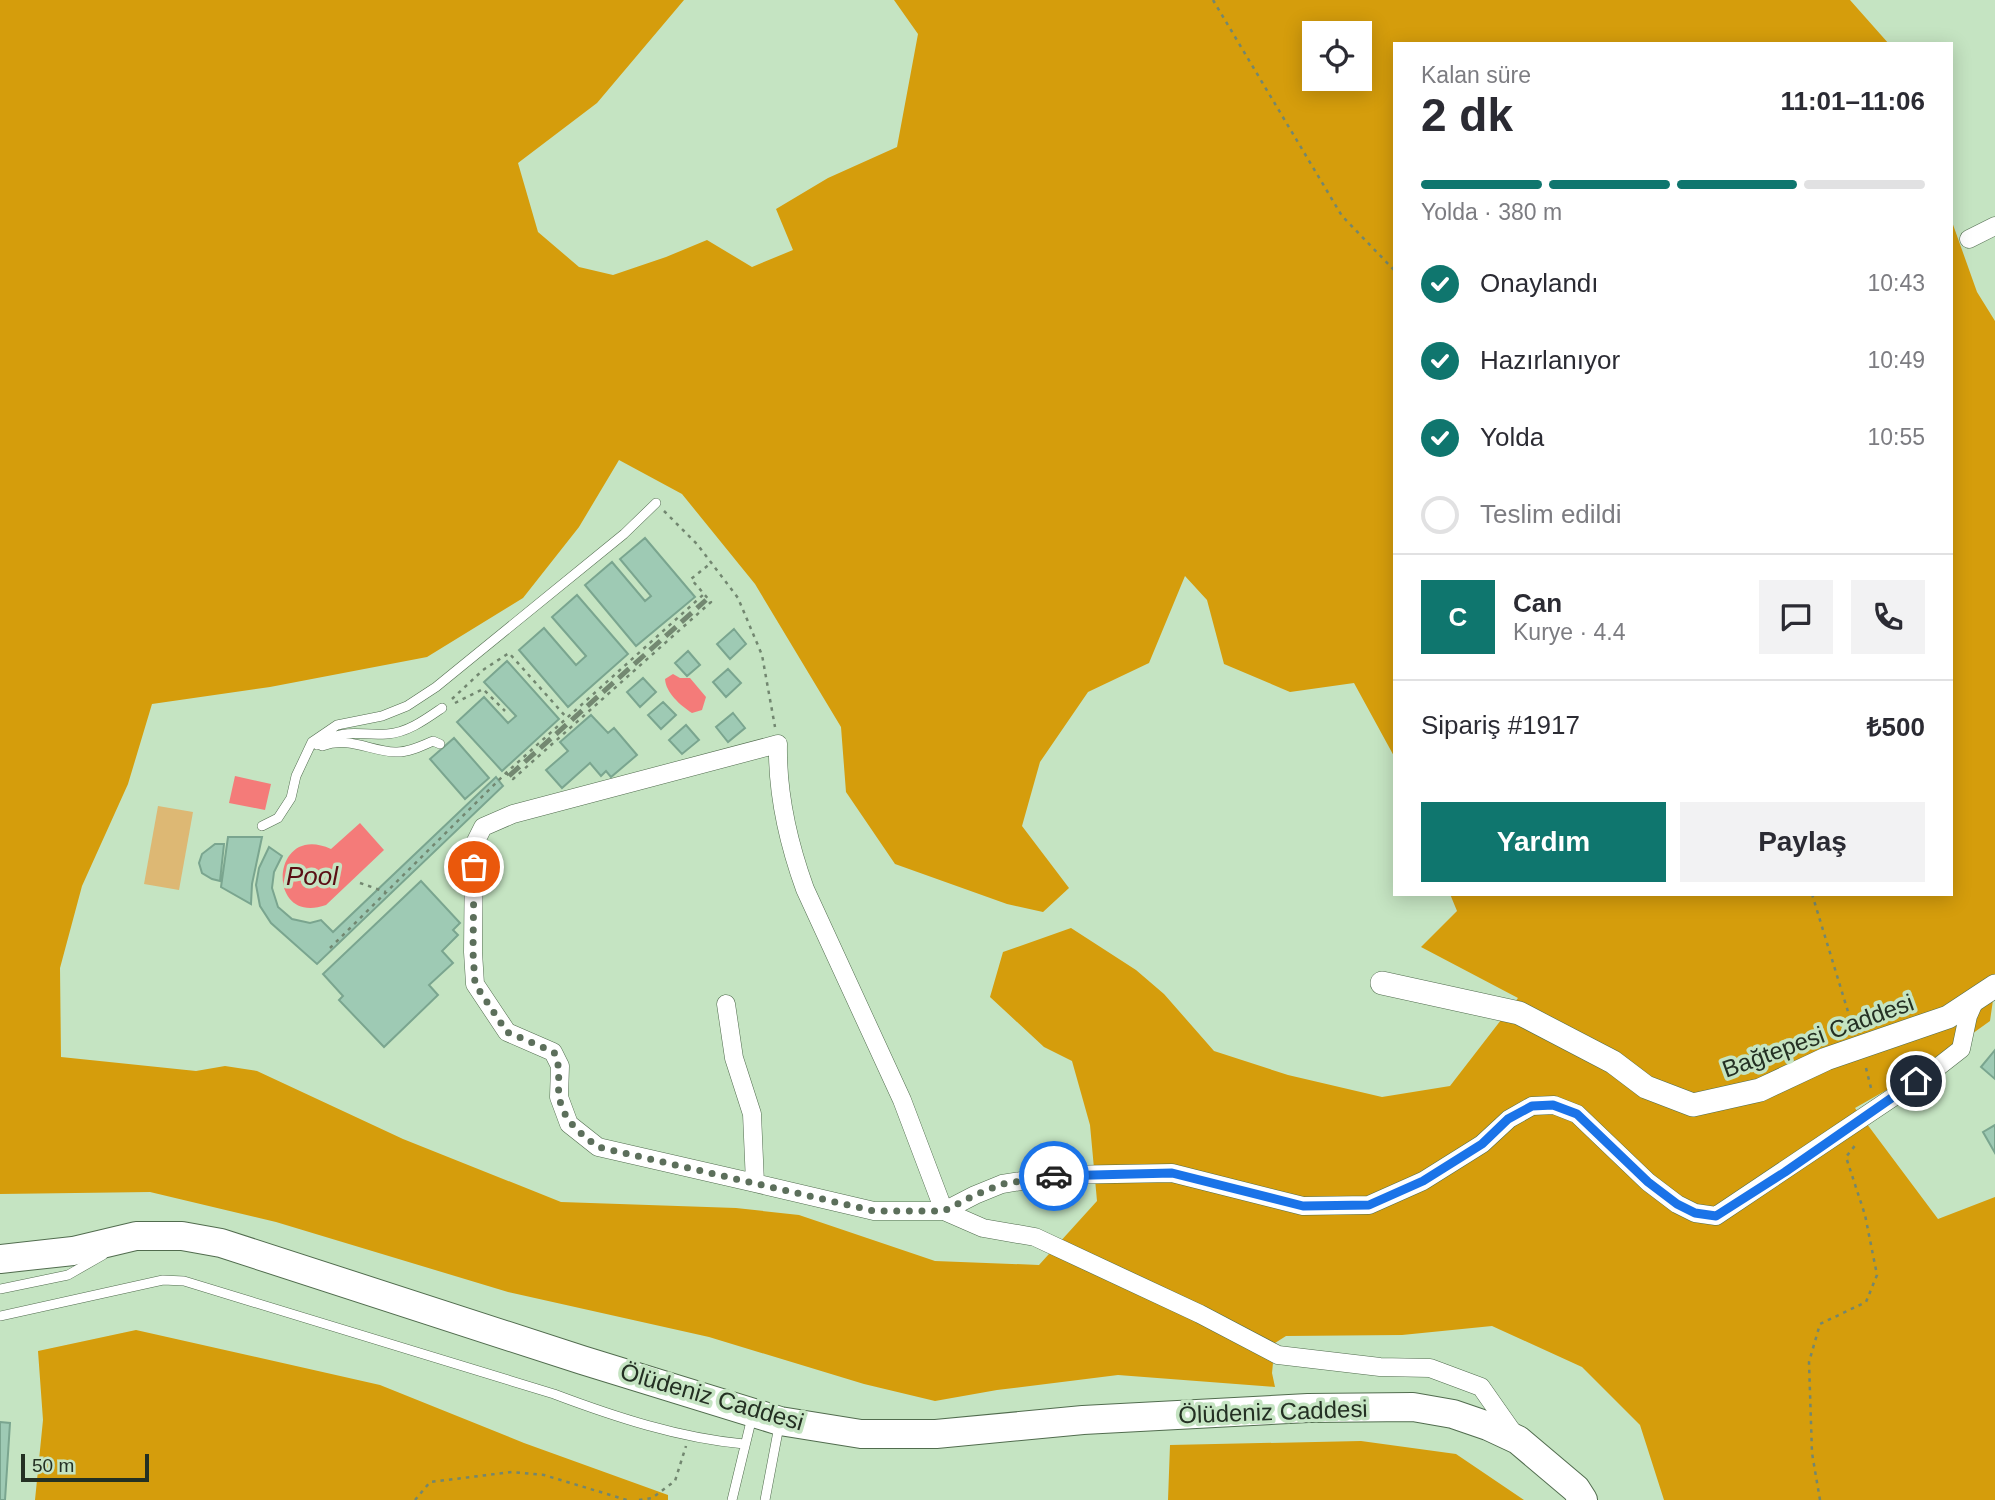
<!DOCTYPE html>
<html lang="tr">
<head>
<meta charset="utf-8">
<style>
	body { margin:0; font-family:Helvetica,sans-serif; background:#f2f2f3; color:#2b2b33; height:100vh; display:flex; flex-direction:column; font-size:26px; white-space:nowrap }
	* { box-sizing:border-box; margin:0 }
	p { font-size:23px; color:#7c7c81 }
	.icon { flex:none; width:38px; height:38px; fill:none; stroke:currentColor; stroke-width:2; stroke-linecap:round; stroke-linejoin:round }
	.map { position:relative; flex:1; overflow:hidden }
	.panel { position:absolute; left:1393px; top:42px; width:560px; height:854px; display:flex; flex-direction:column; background:#fff; border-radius:0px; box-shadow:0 4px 18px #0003 }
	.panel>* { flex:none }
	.fabs { position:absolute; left:1302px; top:21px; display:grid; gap:14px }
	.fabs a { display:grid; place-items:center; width:70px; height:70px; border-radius:0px; background:#fff; box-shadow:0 4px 18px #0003; font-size:35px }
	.scale { position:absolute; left:21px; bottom:18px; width:128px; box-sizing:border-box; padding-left:7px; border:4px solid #243023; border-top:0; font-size:19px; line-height:24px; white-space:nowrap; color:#243023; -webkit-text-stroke:5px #c5e4c2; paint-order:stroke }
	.pin { position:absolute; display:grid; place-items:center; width:60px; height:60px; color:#fff; margin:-30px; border:4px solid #fff; border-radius:50%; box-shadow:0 2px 7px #0007 }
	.courier { position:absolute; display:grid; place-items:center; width:70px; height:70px; margin:-35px; border:5px solid #1a73e8; border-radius:50%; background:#fff; color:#222; box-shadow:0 2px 9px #0007 }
	.head em { font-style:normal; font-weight:700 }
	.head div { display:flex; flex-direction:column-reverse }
	.head { display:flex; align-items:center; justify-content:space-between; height:119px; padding:0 28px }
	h1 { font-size:46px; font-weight:700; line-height:52px }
	.bar { display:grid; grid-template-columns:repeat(4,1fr); gap:10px 7px; align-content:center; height:84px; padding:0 28px }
	.bar i { height:9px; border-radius:5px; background:#e1e1e2 }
	.bar .active { background:#0f766e }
	.bar p { grid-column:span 4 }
	.line { display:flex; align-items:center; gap:18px; padding:0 28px; border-top:2px solid #e1e1e2 }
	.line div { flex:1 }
	.round { display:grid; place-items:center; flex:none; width:74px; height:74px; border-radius:0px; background:#f2f2f3 }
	ol { padding:0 28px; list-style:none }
	li { display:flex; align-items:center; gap:21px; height:77px }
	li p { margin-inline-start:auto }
	li .icon { padding:7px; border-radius:50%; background:#0f766e; color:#fff; stroke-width:4 }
	li:last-child { color:#7c7c81 }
	li i { width:38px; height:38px; border:4px solid #e1e1e2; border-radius:50% }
	.primary-button { display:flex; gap:14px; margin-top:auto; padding:14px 28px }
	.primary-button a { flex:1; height:80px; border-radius:0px; background:#0f766e; color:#fff; font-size:28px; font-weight:700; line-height:80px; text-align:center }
	.primary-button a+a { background:#f2f2f3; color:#2b2b33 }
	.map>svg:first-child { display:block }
	.green { fill:#ddb874 }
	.forest { fill:#d59d0c; fill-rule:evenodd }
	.water { fill:#f47b79 }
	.building { fill:#9ecab4; stroke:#7aa58f; stroke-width:2 }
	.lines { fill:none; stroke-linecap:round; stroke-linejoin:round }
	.service-casing { stroke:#516c4e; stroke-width:10 }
	.minor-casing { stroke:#516c4e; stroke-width:19 }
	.tertiary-casing { stroke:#516c4e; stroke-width:24 }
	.primary-casing { stroke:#516c4e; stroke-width:30 }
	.path { stroke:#728770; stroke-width:2.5; stroke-dasharray:3.5 5; stroke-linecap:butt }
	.service { stroke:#fff; stroke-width:9 }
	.minor { stroke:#fff; stroke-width:18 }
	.tertiary { stroke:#fff; stroke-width:23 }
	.primary { stroke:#fff; stroke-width:28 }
	.rail { stroke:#738871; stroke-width:5; stroke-dasharray:14 7; stroke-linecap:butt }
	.done { stroke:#5c6f5b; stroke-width:7; stroke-dasharray:0 12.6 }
	.route { stroke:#1a73e8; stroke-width:9 }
	.labels { text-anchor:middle; stroke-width:7; stroke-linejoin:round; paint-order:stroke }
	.street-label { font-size:24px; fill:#243023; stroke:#c5e4c2 }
	.water-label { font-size:26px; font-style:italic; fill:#5a0e14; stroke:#c5e4c2 }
</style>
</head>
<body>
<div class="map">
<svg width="1995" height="1500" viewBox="0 0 1995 1500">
	<rect width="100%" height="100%" fill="#c5e4c2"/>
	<path class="green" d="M158,806L193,812L179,890L144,884Z"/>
	<path class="forest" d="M0,0H684L597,103L518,163L538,232L579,267L613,275L666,257L707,240L752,267L793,250L776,209L828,178L897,147L918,34L894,0H1850L1889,44H1395V758L1354,683L1290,692L1224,664L1207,600L1185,576L1149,663L1088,692L1040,762L1022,826L1069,888L1043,912L1007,904L895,864L846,792L841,727L755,584L682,494L619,460L579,527L523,598L427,657L270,687L152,704L128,784L82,886L60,968L61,1057L196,1071L225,1066L257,1071L403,1139L561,1202L736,1208L799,1215L935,1261L1039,1265L1097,1201L1090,1125L1072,1061L1044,1047L990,997L1003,952L1071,928L1136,970L1164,994L1214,1051L1288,1075L1382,1097L1450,1086L1518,998L1421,947L1457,911L1450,894H1951V219L1977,292L1995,321V986L1990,1021L1920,1071L1855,1108L1938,1219L1995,1197V1500H1664L1640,1425L1582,1367L1492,1326L1402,1335L1286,1336L1275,1343L1272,1373L1275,1387L1118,1375L997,1390L935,1401L864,1384L709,1337L508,1292L276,1222L150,1192L0,1194ZM1314,33H1360V79H1314Z
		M136,1330L380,1385L524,1443L668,1495V1500H35L43,1420L38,1351Z
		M1361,1441L1456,1454L1524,1500H1168L1170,1445Z"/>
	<path class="water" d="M673,674L680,678H690L706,697L702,710L692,713C680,705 666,693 665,679Z
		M235,776L271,784L265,810L229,803Z
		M360,823L384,850L326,905C265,927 270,821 331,849Z"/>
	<path class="building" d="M645,538L695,597L636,646L585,585L612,562L645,601L651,596L620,559Z
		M577,595L628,654L568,707L519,650L544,628L576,665L586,656L552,617Z
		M734,629L746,644L730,659L717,644Z
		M688,651L700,665L687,676L675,663Z
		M507,661L559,719L502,771L457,722L484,697L508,723L516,716L484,682Z
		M728,669L741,683L726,697L713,682Z
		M643,678L656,692L640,707L627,692Z
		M663,702L676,715L661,729L648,715Z
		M733,713L745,728L728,742L716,727Z
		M591,715L608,733L614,728L637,755L611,777L606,771L601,776L590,763L562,788L546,770L568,751L560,742Z
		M686,725L699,740L682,754L669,740Z
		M454,738L489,778L465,799L430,759Z
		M496,777L503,786L317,964L271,923L260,906L256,885L259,868L269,847L282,856L274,872L272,888L278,907L292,919L310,923L321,920L333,932Z
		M228,837H262L252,884L251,904L221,887Z
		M215,844H224L220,881L212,879L202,873L199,863L202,854Z
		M421,881L460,923L453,930L458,935L442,951L453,963L429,985L438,995L384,1047L339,1000L343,996L323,974Z
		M1995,1050V1079L1981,1067Z
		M1995,1125V1153L1983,1132Z
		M0,1422L10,1423L5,1500H0Z"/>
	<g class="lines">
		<defs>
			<path id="service" d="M317,745C346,727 357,736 387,734C407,733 426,719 442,708
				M322,746C349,736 370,751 395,752C407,753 422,746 433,741L440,744
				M262,826L278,818L291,798L296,776L312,742L337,725L382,716L407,706L436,687L624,534L656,503
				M0,1289L68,1275L103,1255
				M0,1316L163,1280L184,1281L554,1394C615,1417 679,1438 744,1444
				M732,1500L752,1417
				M765,1500L779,1426"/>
			<path id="minor" d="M1969,239L1995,226
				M726,1004L734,1058L752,1114L755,1183L874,1211H944L975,1195L1002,1184L1059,1175L1172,1173L1303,1206L1369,1205L1423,1181L1482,1144L1509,1119L1532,1106L1554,1105L1577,1114L1648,1182L1677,1204L1695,1213L1716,1216L1938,1067L1961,1049L1968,1016L1975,1000
				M755,1183L598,1147L569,1124L559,1097L560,1066L553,1052L507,1032L475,984L473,952L474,845L483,827L513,814L778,744C777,793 788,842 805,889L902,1100L944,1211L983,1228L1035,1237L1200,1314L1278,1355L1380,1367L1430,1368L1481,1387L1514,1434"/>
			<path id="tertiary" d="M1382,983L1519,1013L1613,1062L1646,1087L1693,1105L1760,1090L1826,1059L1948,1017L1995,986"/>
			<path id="primary" d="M0,1259L73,1251L136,1236H182L221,1243L582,1360L780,1421L861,1434H936L1083,1420L1308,1408L1413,1407L1453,1414L1488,1426L1518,1440L1576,1489L1583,1500"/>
		</defs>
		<use href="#service" class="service-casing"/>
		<use href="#minor" class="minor-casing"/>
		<use href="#tertiary" class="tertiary-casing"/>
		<use href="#primary" class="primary-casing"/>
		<path class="path" d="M1213,0L1342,216L1395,271
			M664,511L697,544L738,598L762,655L775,727
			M452,699L483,670L509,653L567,718
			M455,703L483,689L505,711
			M506,773L513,779L711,602L691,579L711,563
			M360,883L386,892
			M1812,894L1853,1028
			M330,948L506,773L704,594
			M1866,1068L1872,1092
			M415,1500L430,1482L512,1472L544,1475L627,1500
			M639,1500L652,1498L675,1481L686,1446
			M1820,1500L1812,1453L1809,1362L1820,1324L1866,1302L1877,1275L1865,1215L1846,1157L1857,1143"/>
		<use href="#service" class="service"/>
		<use href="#minor" class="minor"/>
		<use href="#tertiary" class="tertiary"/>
		<use href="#primary" class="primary"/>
		<path class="rail" d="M509,776L706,600"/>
	</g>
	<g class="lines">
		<path class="done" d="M474,867L473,952L475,984L507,1032L554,1052C562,1071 557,1077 559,1095C562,1120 580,1133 598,1147L874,1211H944L975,1195L1002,1184L1054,1176"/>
		<path class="route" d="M1054,1176L1172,1173L1303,1206L1369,1205L1423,1181L1482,1144L1508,1119L1532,1106L1553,1105L1577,1114L1648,1182L1677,1204L1695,1213L1716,1216L1785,1172L1916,1081"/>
	</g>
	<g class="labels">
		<g class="street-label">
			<text transform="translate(1818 1036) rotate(-20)" y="8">Bağtepesi Caddesi</text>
			<text transform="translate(712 1397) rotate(16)" y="8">Ölüdeniz Caddesi</text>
			<text transform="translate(1273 1412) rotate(-2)" y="8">Ölüdeniz Caddesi</text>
		</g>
		<g class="water-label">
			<text x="312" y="885">Pool</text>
		</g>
	</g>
</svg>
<div class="fabs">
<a><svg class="icon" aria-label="locate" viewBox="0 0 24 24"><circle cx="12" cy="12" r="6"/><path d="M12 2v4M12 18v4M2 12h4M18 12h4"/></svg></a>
</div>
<div class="scale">50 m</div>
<div class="pin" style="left:474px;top:867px;background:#ea580c"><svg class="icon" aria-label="bag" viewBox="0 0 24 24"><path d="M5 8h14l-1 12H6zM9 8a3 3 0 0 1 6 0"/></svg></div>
<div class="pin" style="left:1916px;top:1081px;background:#1f2937"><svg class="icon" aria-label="home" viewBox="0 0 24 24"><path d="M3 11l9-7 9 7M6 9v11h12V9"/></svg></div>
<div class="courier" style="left:1054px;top:1176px"><svg class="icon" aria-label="car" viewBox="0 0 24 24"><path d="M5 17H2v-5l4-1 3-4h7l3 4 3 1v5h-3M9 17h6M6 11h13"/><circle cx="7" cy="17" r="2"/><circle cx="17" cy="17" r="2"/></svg></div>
<section class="panel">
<div class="head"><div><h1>2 dk</h1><p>Kalan süre</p></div><em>11:01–11:06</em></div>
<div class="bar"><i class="active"></i><i class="active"></i><i class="active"></i><i></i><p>Yolda · 380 m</p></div>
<ol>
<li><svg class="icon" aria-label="check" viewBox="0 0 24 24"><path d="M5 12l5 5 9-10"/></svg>Onaylandı<p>10:43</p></li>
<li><svg class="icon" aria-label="check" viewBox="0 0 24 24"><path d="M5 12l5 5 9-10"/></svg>Hazırlanıyor<p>10:49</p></li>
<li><svg class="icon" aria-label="check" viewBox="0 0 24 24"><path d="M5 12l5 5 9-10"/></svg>Yolda<p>10:55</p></li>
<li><i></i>Teslim edildi</li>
</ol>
<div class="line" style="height:126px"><b class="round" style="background:#0f766e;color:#fff">C</b><div><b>Can</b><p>Kurye · 4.4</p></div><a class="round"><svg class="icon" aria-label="chat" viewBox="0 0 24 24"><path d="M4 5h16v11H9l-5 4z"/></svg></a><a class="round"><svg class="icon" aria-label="phone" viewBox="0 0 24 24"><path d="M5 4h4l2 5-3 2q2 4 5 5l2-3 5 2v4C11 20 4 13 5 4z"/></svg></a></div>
<div class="line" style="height:91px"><div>Sipariş #1917</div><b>₺500</b></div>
<div class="primary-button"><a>Yardım</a><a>Paylaş</a></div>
</section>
</div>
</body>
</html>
